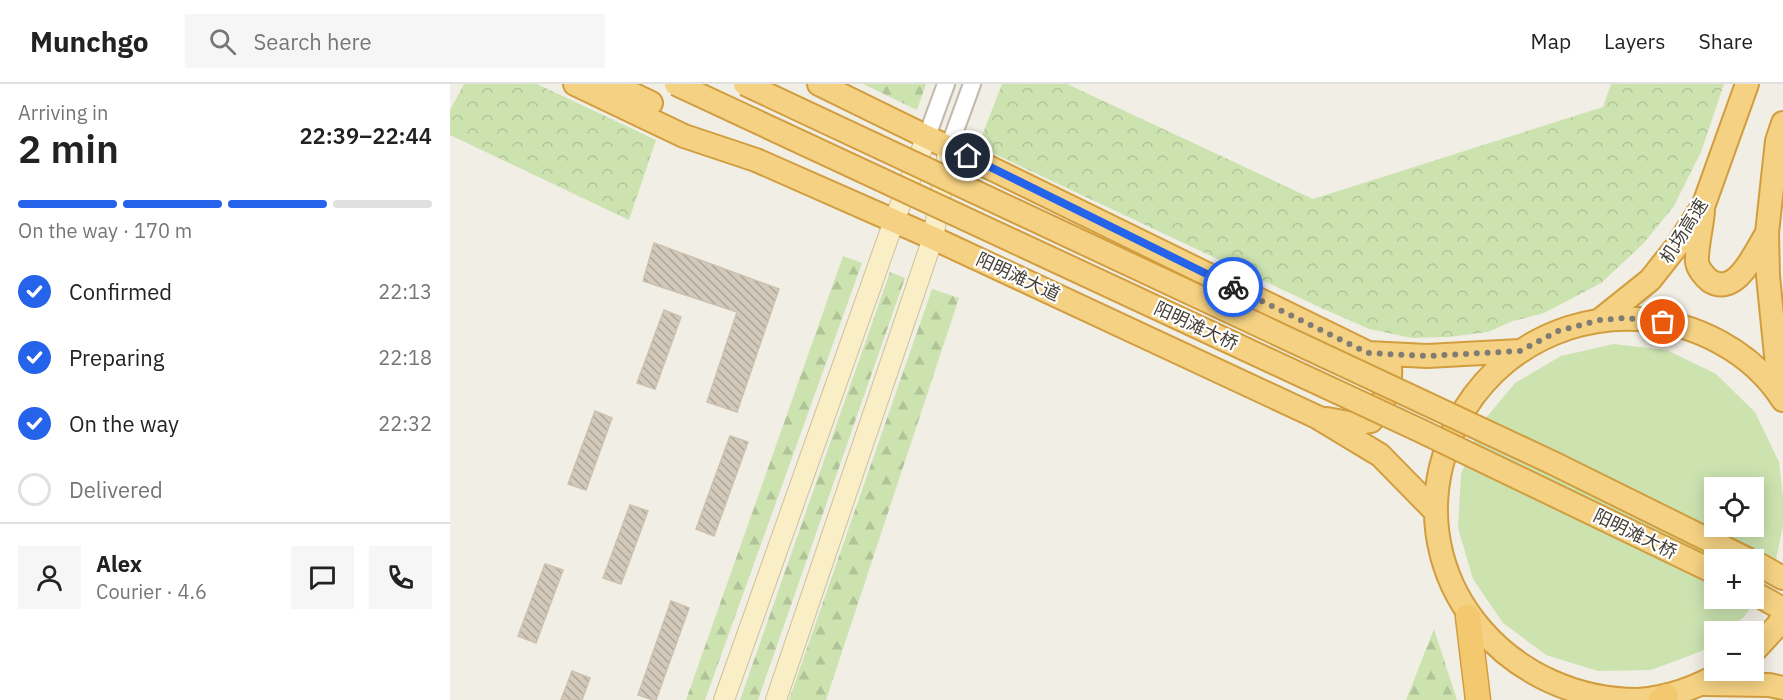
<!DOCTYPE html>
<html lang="en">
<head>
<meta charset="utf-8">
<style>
	body { margin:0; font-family:"IBM Plex Sans","Noto Sans SC",sans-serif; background:#f6f6f6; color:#222; height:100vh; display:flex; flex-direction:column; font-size:22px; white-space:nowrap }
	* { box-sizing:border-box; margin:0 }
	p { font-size:20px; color:#767676 }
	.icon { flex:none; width:33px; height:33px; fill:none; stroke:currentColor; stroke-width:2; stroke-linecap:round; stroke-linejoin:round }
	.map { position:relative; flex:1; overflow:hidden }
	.drawer { display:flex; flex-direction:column; background:#fff; width:450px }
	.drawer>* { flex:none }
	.tools { position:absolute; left:1254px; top:393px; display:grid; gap:12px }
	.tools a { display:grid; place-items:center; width:60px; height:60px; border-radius:0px; background:#fff; box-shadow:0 3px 15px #0003; font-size:30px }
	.pin { position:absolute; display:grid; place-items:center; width:51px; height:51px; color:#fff; margin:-26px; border:3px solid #fff; border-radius:50%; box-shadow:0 2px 6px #0007 }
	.courier { position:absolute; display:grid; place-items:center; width:60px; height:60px; margin:-30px; border:4px solid #2563eb; border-radius:50%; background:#fff; color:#222; box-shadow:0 2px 8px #0007 }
	.summary em { font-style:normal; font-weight:600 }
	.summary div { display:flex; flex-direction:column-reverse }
	.summary { display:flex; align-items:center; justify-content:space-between; height:102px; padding:0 18px }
	h1 { font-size:39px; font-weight:600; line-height:45px }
	.bar { display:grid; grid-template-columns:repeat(4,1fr); gap:9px 6px; align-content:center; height:72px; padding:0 18px }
	.bar i { height:8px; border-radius:4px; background:#e0e0e0 }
	.bar .on { background:#2563eb }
	.bar p { grid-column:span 4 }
	.line { display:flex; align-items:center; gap:15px; padding:0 18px; border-top:2px solid #e0e0e0 }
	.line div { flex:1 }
	.round { display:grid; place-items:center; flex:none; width:63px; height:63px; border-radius:0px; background:#f6f6f6 }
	ol { padding:0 18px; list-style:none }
	li { display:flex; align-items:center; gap:18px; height:66px }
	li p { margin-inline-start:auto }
	li .icon { padding:6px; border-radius:50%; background:#2563eb; color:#fff; stroke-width:4 }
	li:last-child { color:#767676 }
	li i { width:33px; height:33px; border:3px solid #e0e0e0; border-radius:50% }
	header { display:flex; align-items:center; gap:36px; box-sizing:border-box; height:84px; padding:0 30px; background:#fff; border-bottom:2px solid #e0e0e0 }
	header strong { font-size:28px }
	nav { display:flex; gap:33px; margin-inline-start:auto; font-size:21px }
	.search { width:420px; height:54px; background:#f6f6f6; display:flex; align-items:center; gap:15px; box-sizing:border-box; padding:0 21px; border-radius:0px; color:#767676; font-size:22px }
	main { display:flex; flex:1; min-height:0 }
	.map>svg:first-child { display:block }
	.green { fill:#cce3b0; fill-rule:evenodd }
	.forest { fill:url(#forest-firs) }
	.park { fill:url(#park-crowns) }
	.building { fill:url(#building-back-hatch); stroke:#ccc1af; stroke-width:1.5 }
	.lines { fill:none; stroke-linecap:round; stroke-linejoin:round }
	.tertiary-casing { stroke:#bfb8ab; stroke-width:20 }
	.secondary-casing { stroke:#cec197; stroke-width:22 }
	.trunk-casing { stroke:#d29d3e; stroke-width:26 }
	.motorway-casing { stroke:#d29d3e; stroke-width:27 }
	.tertiary { stroke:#fff; stroke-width:16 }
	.secondary { stroke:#faeec6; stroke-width:20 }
	.trunk { stroke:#f5d283; stroke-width:22 }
	.motorway { stroke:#f3c86e; stroke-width:24 }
	.trunk-bridge-casing { stroke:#d29d3e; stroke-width:26; stroke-linecap:butt }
	.trunk-bridge { stroke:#f5d283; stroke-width:22 }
	.done { stroke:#807c73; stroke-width:6; stroke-dasharray:0 10.8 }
	.route { stroke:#2563eb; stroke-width:8 }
	.labels { text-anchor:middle; stroke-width:4.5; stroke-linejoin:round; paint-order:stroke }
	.street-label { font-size:18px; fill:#433e35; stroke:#fff }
</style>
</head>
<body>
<header>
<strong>Munchgo</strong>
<div class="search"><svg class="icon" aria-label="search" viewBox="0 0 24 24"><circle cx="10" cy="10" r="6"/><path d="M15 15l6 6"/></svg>Search here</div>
<nav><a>Map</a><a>Layers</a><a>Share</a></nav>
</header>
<main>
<section class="drawer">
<div class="summary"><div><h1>2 min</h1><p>Arriving in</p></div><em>22:39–22:44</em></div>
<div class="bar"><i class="on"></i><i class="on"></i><i class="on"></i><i></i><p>On the way · 170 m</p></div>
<ol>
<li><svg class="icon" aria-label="check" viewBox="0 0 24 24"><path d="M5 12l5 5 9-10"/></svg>Confirmed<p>22:13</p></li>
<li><svg class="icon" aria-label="check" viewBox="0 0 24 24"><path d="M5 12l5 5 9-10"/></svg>Preparing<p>22:18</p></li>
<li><svg class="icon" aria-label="check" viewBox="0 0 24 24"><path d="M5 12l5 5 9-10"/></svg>On the way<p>22:32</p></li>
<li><i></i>Delivered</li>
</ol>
<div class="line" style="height:108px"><a class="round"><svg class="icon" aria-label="person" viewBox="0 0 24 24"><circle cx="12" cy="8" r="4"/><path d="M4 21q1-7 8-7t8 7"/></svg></a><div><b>Alex</b><p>Courier · 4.6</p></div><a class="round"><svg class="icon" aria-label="chat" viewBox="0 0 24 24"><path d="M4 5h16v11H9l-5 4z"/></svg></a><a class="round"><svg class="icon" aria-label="phone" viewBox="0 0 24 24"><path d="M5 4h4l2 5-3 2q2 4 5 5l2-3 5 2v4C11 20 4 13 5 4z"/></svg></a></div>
</section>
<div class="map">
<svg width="1333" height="616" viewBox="0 0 1333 616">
	<defs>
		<pattern id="forest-firs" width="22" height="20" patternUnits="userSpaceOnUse" patternTransform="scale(1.5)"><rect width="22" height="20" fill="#cce3b0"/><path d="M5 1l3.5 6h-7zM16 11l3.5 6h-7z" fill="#b0c498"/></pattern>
		<pattern id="park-crowns" width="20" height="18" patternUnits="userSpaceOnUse" patternTransform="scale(1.5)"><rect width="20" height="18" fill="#cce3b0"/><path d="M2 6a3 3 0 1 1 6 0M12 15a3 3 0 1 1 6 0" fill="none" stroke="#b0c498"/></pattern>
		<pattern id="building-back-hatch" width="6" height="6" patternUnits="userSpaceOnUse" patternTransform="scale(1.5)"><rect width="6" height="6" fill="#d2c9bb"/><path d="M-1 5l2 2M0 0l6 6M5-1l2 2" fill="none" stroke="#aca599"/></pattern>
	</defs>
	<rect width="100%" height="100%" fill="#f1eee5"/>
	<path class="green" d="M1164,260L1217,266L1266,290L1305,328L1329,378L1333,413V442L1324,485L1295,532L1276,547L1264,548V557L1252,567L1201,586L1148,587L1096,571L1053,539L1023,495L1008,444L1011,390L1031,340L1065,299L1111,272ZM1264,404H1304V442H1264ZM1264,476H1304V514H1264Z"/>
	<path class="forest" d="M413,0H476L467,26Z
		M393,172L412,179L255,616H236Z
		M440,188L455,194L308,616H290Z
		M482,205L509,214L376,616H339Z
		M984,545L1007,616H956Z"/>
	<path class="park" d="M14,0H87L206,56L179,136L0,51V26Z
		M552,0H617L863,115L1153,23L1161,0H1274L1251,68L1224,122L1193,160L1151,199L1094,229L1063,237L1038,248L999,253L962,254L919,245L867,222L528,62Z"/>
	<path class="building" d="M204,159L329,205L287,328L257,318L287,228L193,197Z
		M214,226L231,233L205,305L187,299Z
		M145,327L162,334L136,406L118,400Z
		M280,352L298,358L264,452L246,445Z
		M180,421L198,427L171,500L153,494Z
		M95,480L113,486L86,559L68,552Z
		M221,517L239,524L206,616H203L188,611Z
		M122,587L140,594L132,616H111Z"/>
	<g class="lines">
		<defs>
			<path id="tertiary" d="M477,52L496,0
				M499,63L522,0"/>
			<path id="secondary" d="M274,616L444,137L477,52
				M326,616L483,154L499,63"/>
			<path id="trunk" d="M125,0L234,52L306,76L483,154L867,333L930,371L986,428
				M162,0L201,19
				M369,0L918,269L977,272L1070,267
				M1253,127C1252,141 1246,166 1247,178C1248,185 1255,193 1260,197C1287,213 1305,168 1317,149
				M1150,236L1200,196L1227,162L1254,120L1297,0
				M1330,311L1318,192L1317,149L1327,57L1333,39
				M877,335L904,340L921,337C932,320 942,304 940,284L918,269
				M1304,478L1333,494
				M1304,509L1333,525
				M1304,567L1327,542L1333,533
				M1277,586C1250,602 1220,614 1188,616C1062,616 962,506 991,383C1001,341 1024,304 1057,277C1094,248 1140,232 1188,235C1244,238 1302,267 1333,316
				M1255,600L1319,601L1333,604"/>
			<path id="motorway" d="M1018,533L1028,616
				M1211,616L1216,612"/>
		</defs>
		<use href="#tertiary" class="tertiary-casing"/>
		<use href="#secondary" class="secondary-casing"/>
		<use href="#trunk" class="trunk-casing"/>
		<use href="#motorway" class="motorway-casing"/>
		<use href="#tertiary" class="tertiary"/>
		<use href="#secondary" class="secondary"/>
		<use href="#trunk" class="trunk"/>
		<use href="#motorway" class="motorway"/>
		<defs>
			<path id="trunk-bridge" d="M226,0L969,346L1264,488
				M295,0L1105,380L1299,476"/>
		</defs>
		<use href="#trunk-bridge" class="trunk-bridge-casing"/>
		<use href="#trunk-bridge" class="trunk-bridge"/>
	</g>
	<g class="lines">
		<path class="done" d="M783,203L918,269L977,272L1070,267L1108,247L1150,236L1175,234L1213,238"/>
		<path class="route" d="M518,72L783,203"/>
	</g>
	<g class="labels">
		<g class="street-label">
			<text transform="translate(1234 147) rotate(-58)" y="6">机场高速</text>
			<text transform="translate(568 193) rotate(25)" y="6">阳明滩大道</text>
			<text transform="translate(746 242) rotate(25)" y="6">阳明滩大桥</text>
			<text transform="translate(1185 450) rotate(26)" y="6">阳明滩大桥</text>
		</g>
	</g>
</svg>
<div class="tools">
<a><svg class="icon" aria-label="locate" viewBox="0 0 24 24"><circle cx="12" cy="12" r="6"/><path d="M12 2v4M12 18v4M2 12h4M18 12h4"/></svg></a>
<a>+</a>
<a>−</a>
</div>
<div class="pin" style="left:1213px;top:238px;background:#ea580c"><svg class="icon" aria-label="bag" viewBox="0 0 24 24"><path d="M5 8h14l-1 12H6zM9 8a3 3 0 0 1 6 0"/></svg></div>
<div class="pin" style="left:518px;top:72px;background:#1f2937"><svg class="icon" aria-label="home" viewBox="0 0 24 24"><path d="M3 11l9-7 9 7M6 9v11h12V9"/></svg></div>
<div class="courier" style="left:783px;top:203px"><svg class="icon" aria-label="bike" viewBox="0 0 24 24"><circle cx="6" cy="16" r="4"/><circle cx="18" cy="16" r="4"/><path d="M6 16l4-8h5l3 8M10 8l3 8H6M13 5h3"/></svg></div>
</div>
</main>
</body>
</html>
